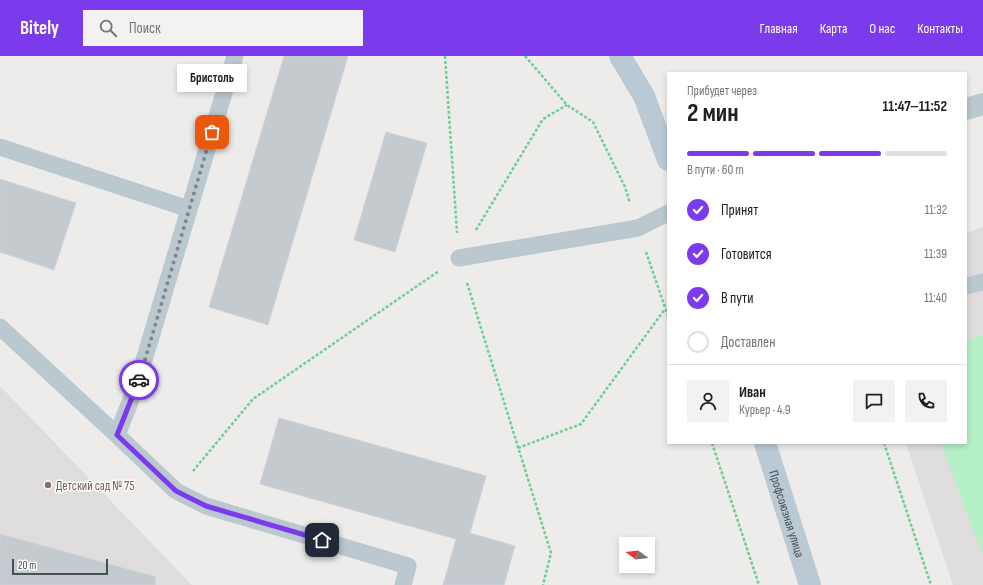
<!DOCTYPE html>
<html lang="ru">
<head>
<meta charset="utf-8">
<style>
	body { margin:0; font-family:"Sofia Sans Condensed",sans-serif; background:#f2f2f2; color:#202124; height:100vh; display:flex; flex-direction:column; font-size:15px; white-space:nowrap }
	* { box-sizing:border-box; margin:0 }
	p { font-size:13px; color:#757577 }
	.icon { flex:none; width:22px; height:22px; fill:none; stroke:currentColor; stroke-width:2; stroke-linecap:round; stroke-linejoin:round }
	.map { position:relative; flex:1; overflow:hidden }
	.details { position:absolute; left:667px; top:16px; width:300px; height:372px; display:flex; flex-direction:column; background:#fff; border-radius:0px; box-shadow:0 2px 6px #0003 }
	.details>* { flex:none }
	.needle { width:26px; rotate:285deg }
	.buttons { position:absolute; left:619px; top:481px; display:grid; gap:8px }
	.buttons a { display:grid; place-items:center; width:36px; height:36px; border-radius:0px; background:#fff; box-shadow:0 2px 6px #0003; font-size:20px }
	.scale { position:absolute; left:12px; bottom:10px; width:96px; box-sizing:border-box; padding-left:4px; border:2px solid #435159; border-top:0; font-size:11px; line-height:14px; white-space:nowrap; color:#435159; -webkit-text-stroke:3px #fff; paint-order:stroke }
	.pin { position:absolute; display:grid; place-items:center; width:34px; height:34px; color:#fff; margin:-17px; border-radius:8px; box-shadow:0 2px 6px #0006 }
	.courier { position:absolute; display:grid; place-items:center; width:40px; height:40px; margin:-20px; border:3px solid #7c3aed; border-radius:50%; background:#fff; color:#222; box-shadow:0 1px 5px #0007 }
	.bubble { position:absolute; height:28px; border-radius:0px; background:#fff; box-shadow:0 2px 6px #0003; font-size:13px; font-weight:700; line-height:28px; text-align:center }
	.summary em { font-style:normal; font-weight:700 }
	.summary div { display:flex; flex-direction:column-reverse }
	.summary { display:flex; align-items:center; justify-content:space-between; height:68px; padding:0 20px }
	h1 { font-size:26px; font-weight:700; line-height:30px }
	.bar { display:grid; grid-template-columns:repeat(4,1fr); gap:6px 4px; align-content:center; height:48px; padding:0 20px }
	.bar i { height:5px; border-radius:3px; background:#e0e0e0 }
	.bar .active { background:#7c3aed }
	.bar p { grid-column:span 4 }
	.line { display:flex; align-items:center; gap:10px; padding:0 20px; border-top:1px solid #e0e0e0 }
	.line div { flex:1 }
	.round { display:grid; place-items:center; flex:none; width:42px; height:42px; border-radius:0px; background:#f2f2f2 }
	ol { padding:0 20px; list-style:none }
	li { display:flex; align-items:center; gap:12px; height:44px }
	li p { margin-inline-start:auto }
	li .icon { padding:4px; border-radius:50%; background:#7c3aed; color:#fff; stroke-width:4 }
	li:last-child { color:#757577 }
	li i { width:22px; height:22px; border:2px solid #e0e0e0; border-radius:50% }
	header { display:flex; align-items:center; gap:24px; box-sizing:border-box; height:56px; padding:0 20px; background:#7c3aed; color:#fff }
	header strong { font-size:19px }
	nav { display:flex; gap:22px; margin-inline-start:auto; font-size:14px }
	.search { width:280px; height:36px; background:#f2f2f2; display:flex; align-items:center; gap:10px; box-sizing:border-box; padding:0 14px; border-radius:0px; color:#757577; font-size:15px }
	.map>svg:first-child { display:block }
	.education { fill:#dfdcdd }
	.green { fill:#b6f0c6 }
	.building { fill:#c5cacf; stroke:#cfd2d8 }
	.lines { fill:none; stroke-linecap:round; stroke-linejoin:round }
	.path { stroke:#6ccf94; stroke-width:2.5; stroke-dasharray:3 2; stroke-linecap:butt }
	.lane { stroke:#bbc8cf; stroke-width:17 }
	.street { stroke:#bbc8cf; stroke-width:22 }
	.secondary { stroke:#bac9d4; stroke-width:22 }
	.done { stroke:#7f878c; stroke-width:4; stroke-dasharray:0 7.2 }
	.route { stroke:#7c3aed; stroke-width:5 }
	.education-dot { fill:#8d6e63; stroke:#fff; stroke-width:1.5 }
	.labels { text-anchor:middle; stroke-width:3; stroke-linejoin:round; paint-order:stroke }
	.education-label { font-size:13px; fill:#785e54; stroke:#fff; text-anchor:start }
	.street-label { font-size:13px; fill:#435159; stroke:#fff }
</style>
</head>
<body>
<header>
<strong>Bitely</strong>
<div class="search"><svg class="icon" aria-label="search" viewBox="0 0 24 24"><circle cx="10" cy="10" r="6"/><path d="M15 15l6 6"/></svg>Поиск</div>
<nav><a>Главная</a><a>Карта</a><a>О нас</a><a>Контакты</a></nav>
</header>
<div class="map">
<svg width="983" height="529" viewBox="0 0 983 529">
	<rect width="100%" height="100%" fill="#eeebeb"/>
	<path class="education" d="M983,171V529H953L906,387H966V177Z
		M0,330L192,529H0Z"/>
	<path class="green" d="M983,279V500L941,387H966V285Z"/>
	<path class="building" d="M284,0H348L268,269L209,251Z
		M386,76L427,87L395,196L354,184Z
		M0,123L76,147L54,214L0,196Z
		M279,362L486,420L470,477L515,490L504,529H443L456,483L260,428Z
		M0,478L156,521L155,529H0Z"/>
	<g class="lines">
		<path class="path" d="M445,0L457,177
			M525,0L567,49L593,66L625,131L630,147
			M476,174L543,63L567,49
			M646,196L668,260
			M467,227L551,497L543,529
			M712,387L759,529
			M884,387L931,529
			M518,392L581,368L665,253
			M193,415L253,343L439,215"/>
		<path class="lane" d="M0,91L189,153
			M459,202L638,172L668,157
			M966,230L983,226
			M0,271L117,379L176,435L206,450L408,510L403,529
			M117,379L136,331L235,0"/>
		<path class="street" d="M966,53L983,48"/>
		<g class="secondary">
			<path d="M620,0L644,40L668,104"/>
			<path id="s1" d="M765,387L810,529"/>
		</g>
	</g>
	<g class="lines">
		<path class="done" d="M139,324L212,76"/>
		<path class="route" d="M139,324L117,379L176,435L206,450L322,484"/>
	</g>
	<circle class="education-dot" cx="48" cy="429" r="4"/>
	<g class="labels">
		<g class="education-label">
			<text x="56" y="434">Детский сад № 75</text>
		</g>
		<g class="street-label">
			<text dy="5" stroke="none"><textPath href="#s1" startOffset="74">Профсоюзная улица</textPath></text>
		</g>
	</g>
</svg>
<div class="buttons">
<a><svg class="needle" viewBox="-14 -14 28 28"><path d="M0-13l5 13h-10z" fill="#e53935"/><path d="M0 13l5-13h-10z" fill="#757577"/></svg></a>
</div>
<div class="scale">20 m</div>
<div class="pin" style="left:212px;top:76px;background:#ea580c"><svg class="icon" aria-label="bag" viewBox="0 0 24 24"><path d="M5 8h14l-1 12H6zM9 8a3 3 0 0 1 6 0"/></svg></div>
<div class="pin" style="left:322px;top:484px;background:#1f2937"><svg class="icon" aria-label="home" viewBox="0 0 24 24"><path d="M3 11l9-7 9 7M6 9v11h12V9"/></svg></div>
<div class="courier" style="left:139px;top:324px"><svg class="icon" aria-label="car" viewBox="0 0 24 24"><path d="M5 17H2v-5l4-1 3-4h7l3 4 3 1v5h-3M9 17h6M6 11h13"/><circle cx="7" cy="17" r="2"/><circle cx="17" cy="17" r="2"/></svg></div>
<div class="bubble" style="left:177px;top:8px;width:70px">Бристоль</div>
<section class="details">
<div class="summary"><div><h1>2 мин</h1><p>Прибудет через</p></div><em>11:47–11:52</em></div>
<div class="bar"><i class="active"></i><i class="active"></i><i class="active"></i><i></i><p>В пути · 60 m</p></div>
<ol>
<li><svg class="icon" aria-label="check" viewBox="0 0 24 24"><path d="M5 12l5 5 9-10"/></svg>Принят<p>11:32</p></li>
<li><svg class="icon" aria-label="check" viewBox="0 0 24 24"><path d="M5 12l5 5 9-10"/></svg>Готовится<p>11:39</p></li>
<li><svg class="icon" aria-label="check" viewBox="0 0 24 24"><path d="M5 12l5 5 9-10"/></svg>В пути<p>11:40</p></li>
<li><i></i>Доставлен</li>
</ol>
<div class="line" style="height:72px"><a class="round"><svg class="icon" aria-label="person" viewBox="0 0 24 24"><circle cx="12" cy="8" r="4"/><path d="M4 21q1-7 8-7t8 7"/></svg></a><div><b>Иван</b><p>Курьер · 4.9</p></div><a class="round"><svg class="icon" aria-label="chat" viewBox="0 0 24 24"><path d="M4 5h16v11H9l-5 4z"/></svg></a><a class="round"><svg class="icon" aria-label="phone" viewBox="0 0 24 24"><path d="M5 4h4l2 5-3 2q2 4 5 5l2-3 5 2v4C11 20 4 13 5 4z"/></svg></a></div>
</section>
</div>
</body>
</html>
